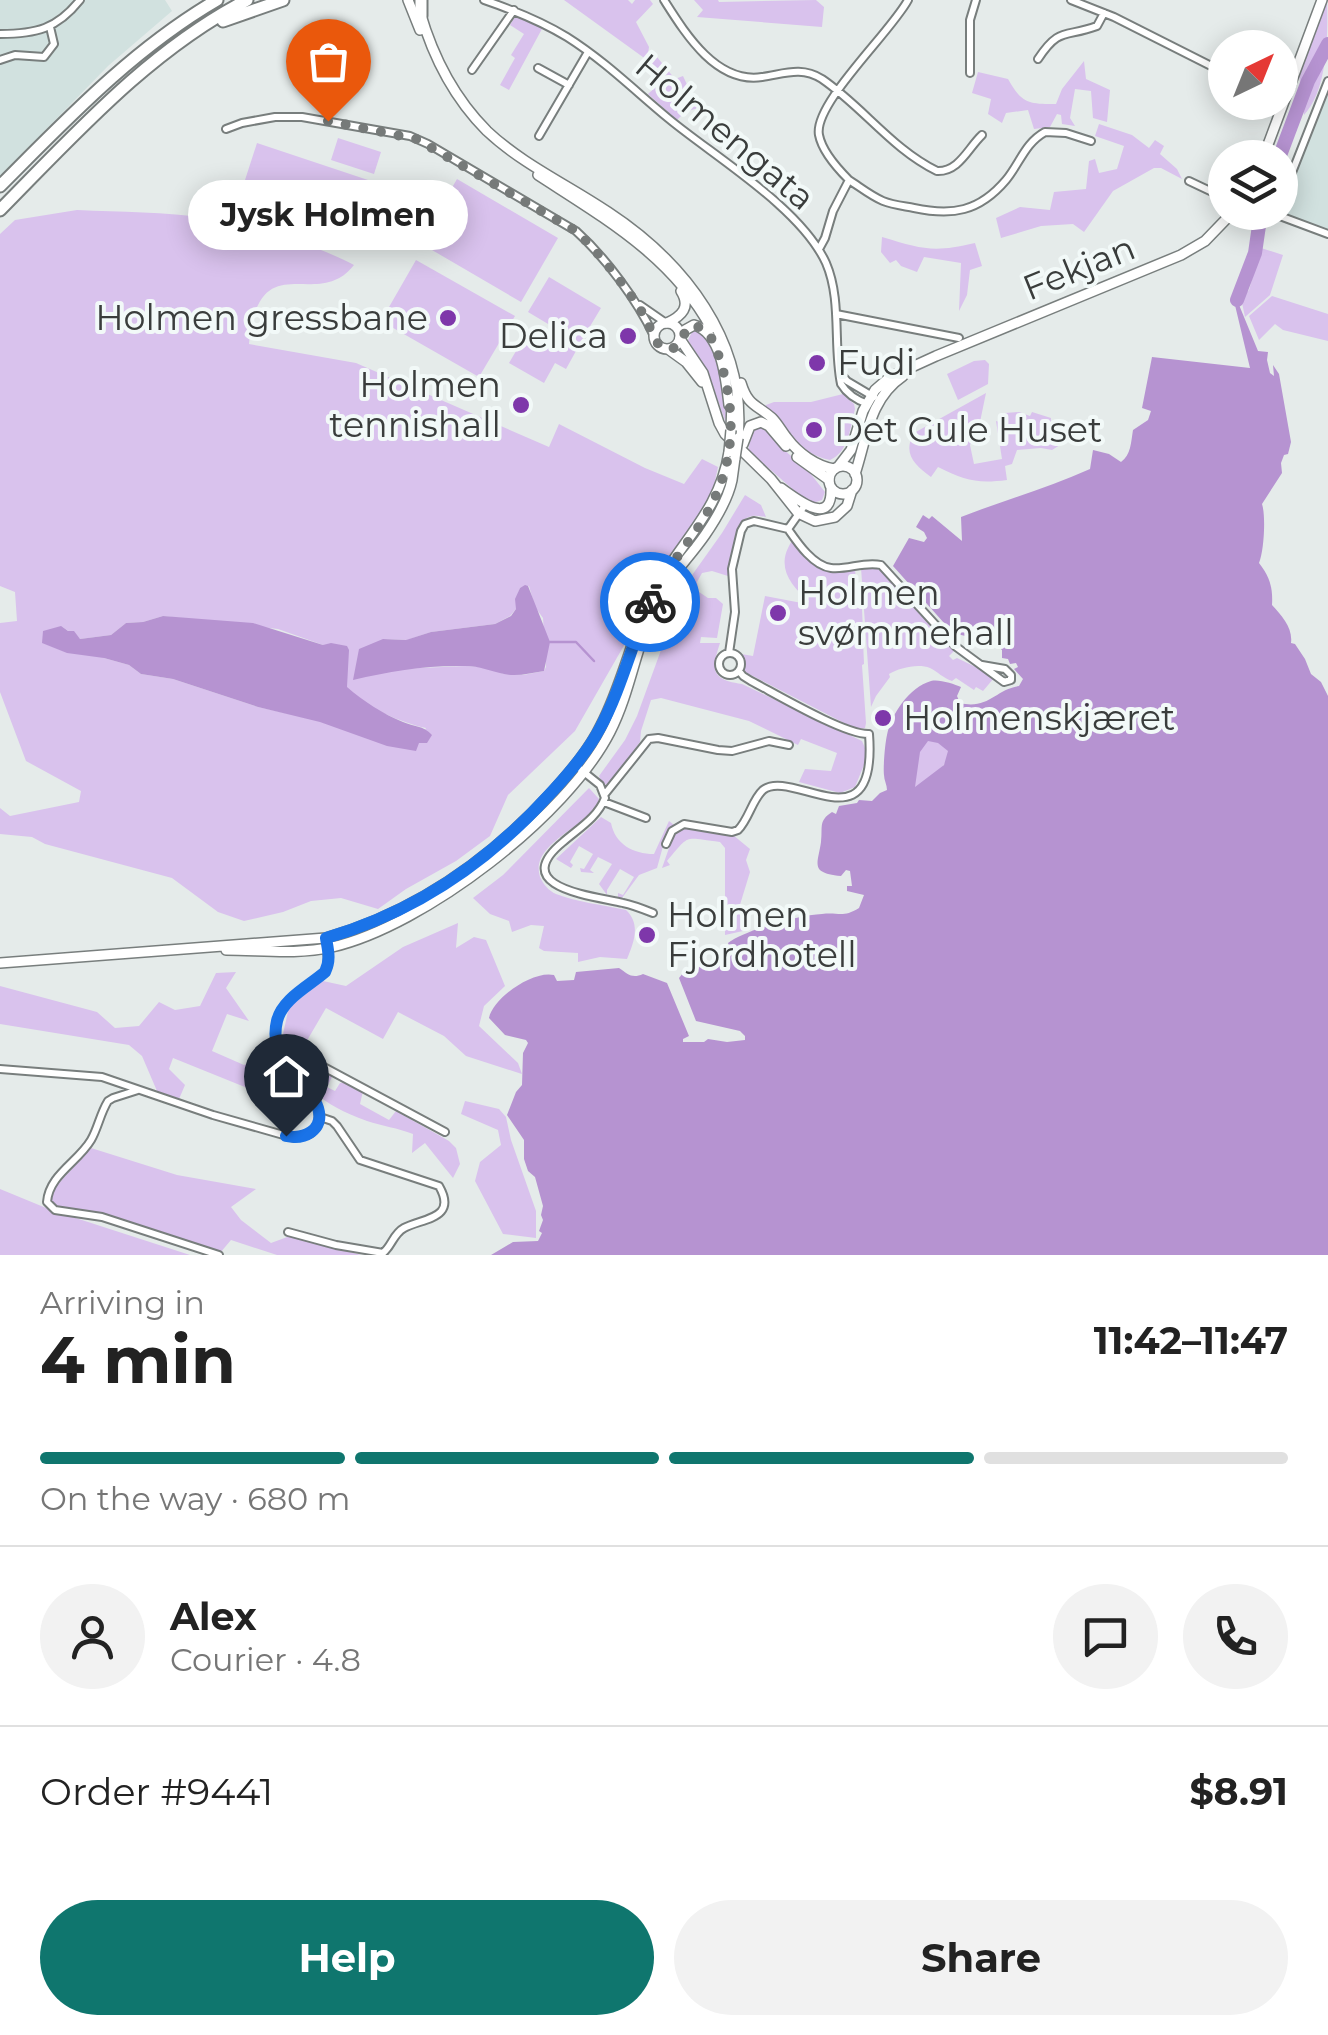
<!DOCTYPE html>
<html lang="en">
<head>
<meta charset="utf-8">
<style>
	body { margin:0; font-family:Montserrat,sans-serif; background:#f2f2f2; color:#222; height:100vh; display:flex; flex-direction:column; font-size:38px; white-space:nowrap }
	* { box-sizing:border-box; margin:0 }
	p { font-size:32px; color:#767676 }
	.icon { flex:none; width:55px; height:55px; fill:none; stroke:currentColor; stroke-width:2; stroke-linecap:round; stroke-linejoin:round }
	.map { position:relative; height:1255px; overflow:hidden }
	.side { display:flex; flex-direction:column; background:#fff; flex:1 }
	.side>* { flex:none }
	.needle { width:65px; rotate:43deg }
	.buttons { position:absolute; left:1208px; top:30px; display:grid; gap:20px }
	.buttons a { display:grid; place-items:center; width:90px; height:90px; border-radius:50%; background:#fff; box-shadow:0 5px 25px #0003; font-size:50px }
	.pin { position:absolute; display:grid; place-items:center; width:85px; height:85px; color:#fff; margin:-102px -42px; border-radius:50% 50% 50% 0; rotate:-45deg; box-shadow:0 0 10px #0007 }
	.pin .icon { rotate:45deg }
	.courier { position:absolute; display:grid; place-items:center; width:100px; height:100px; margin:-50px; border:8px solid #1a73e8; border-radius:50%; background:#fff; color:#222; box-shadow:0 2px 12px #0007 }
	.bubble { position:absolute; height:70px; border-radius:35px; background:#fff; box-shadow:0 5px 25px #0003; font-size:32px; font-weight:700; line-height:70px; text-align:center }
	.headline em { font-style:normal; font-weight:700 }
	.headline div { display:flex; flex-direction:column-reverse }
	.headline { display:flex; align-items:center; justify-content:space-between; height:170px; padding:0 40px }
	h1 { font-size:65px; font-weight:700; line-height:75px }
	.bar { display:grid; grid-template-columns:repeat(4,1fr); gap:15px 10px; align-content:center; height:120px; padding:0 40px }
	.bar i { height:12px; border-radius:8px; background:#e0e0e0 }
	.bar .on { background:#0f766e }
	.bar p { grid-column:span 4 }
	.line { display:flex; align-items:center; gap:25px; padding:0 40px; border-top:2px solid #e0e0e0 }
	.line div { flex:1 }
	.round { display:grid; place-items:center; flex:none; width:105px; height:105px; border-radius:52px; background:#f2f2f2 }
	.cta { display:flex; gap:20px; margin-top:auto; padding:20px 40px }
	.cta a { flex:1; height:115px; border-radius:60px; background:#0f766e; color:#fff; font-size:40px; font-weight:700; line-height:115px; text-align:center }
	.cta a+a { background:#f2f2f2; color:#222 }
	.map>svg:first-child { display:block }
	.built { fill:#d1e1df }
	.green { fill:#d9c2ed; fill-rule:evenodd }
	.water { fill:#b693d1; fill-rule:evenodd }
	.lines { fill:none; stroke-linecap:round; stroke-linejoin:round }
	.stream { stroke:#b693d1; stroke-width:2.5 }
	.river { stroke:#b693d1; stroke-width:14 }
	.street-casing { stroke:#787e7d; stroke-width:10 }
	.secondary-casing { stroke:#787e7d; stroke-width:12 }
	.primary-casing { stroke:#787e7d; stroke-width:12 }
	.highway-casing { stroke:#787e7d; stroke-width:15 }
	.street { stroke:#fff; stroke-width:6 }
	.secondary { stroke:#fff; stroke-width:9 }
	.primary { stroke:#fff; stroke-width:9 }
	.highway { stroke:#fff; stroke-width:11 }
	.primary-bridge-casing { stroke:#787e7d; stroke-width:12; stroke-linecap:butt }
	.primary-bridge { stroke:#fff; stroke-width:9 }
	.done { stroke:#767a79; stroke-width:10; stroke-dasharray:0 18 }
	.route { stroke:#1a73e8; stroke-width:12 }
	.poi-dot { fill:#7e37aa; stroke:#f2f9f8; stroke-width:4 }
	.labels { text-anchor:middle; stroke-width:8; stroke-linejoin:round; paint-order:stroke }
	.street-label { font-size:35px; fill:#3a3d3c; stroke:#f2f9f8 }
	.poi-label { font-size:35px; fill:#3a3d3c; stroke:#f2f9f8; text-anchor:start }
</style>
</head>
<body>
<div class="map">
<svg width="1328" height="1255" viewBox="0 0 1328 1255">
	<rect width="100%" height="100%" fill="#e5ebea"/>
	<path class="built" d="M0,0H165L172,11L108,66L0,177Z
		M1328,85V233L1279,213Z"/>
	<path class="green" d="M564,0H628L632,4L635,0H650L653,4L636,22L649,47L647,60Z
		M694,0H718L719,2L816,0L824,7L822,27L697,17L703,10Z
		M1327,0C1328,35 1328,89 1304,115L1299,73Z
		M516,15L543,27L509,90L500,85L515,58L511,55L524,34L510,25Z
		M657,57L675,79L683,76L698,108L685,112L677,120L648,94L660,83V75L650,64Z
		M1084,61L1086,79L1110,90L1107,122L1093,118L1091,91L1075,89L1070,118L1075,126L1062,124L1061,115L1057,114L1050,127L1034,129L1028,110L1006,113L1002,123L988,114L991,99L972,93L978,72L1008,79C1022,104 1029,104 1056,104L1062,89Z
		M1099,124L1132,135L1149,148L1155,140L1164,146L1160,154L1177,169L1182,179L1161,168H1154L1113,191L1084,232L1073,224L1041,226L1001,238L996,218L1020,207L1050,210L1054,192L1086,189L1089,161L1095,159L1099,173L1117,169L1124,146L1095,136Z
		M338,138L381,152L374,174L331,160Z
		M257,143L368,180L345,250L234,214Z
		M457,179L558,238L521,302L420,243Z
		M77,210C121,212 165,212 208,218C249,223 318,246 354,265C317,313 259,242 249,344L356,363L549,447L559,424L645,468L684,484L702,459L718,467L713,490L575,731L508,795L490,836L456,861L406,889L378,909L341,898L311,901L283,912L244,921L218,912L172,878L45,844L32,837L0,834V808L10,816L79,802L81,791L26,761L0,692V623L17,621L15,592L0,586V234L15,220ZM529,586L535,607L543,618L546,667L544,671L523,675L504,674L485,667L465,666L397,669L383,639L407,640L431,632L495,624L510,616L516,609V599L520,588ZM163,616L278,629L323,645C331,659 337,676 347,688C364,707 402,723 426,728L419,743L258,707L173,679L141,674L129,665L104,658L61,626L80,639L111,635L126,623L143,622Z
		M882,237C922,249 933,253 975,243L982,266L970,270L967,295L959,311L961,263L924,257L917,272L901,266L896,260L890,263L881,252Z
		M1261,248L1283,255L1270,295L1245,317L1241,298L1249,290Z
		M416,260L515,316L479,377L381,321Z
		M549,277L601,308L580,343L528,312Z
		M1272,296L1328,314V341L1283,330L1275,324L1259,340L1249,316Z
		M529,329L564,349L566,346L576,351L566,369L555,363L544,383L509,363Z
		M696,331C724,346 725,395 726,423L708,373L688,340L692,332Z
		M985,360L989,364L988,384L958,400L947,374L974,361Z
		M986,393L980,422L970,445L974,464L1002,459L996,421L1002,423L1005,413L1019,412L1030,416L1032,412L1051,418L1050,433L1060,445L1052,450L1041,448L1017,450L1012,464L1005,466L1007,480C976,484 965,480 938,467L931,477C915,465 902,454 914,433Z
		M843,394L854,404L855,409C850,427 849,452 830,460C795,453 790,426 764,408L766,405L774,402H811Z
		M759,427L769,432L781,447L810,473L825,492L822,500L813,503L805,500L748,450L752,433Z
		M745,495L761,505L766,517C754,515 747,514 739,526L728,576L712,571L702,573L697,582L699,592L708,598H716L723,604L717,638L701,637L700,643H720C711,670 711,680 742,684L862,741L868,755L855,787L840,793L799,782L805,769L831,771L837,753L801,739L798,745L749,721L661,698L651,700L641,731L640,742L610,784L603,785L599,776L625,740L637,716L680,598L690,578L722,533Z
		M792,541L815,564L828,571L855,569L858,608H862L863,632L860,633V640H863L864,664L862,665L866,723L865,728L860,729L846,724L745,672V662L741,654L753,656L765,596L807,604L809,601C790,585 775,566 792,541Z
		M861,568H876L887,573L954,651L949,656L953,660L957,658L990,674L994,678L983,691L976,687L974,690L956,678L952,681C943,678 938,672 930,668C918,663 899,668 889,674L890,677L876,696L871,707Z
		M899,713L951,752C940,777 922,786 898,795Z
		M589,788L599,799C591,827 529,842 540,877C543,884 549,891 556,894C577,902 603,905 626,910C641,924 634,942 627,959L600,957L578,962V953L544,951L539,948L544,926L531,925L512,932L509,921L490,914L473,898L503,875Z
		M601,817L611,823C615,844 633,854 654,854L669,821L674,825L665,839L657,868L639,875L622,898H618V893L623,895L634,877L620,869L607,890V895L599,884L612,864L598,857L590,870L594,873L581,872L580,868L584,869L593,854L579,846L570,862L573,865L571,868L556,859Z
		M686,826L733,835L750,849L746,860L750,872L739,908L743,931L725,935V848L720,842C683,838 691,833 667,861L670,865L662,868L675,831Z
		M458,923L456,948L474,937L486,940L505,986L484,1006L479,1026L518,1063L522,1074L466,1056L444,1036L398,1012L383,1039L326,1008L305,1044L283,1034L289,1007L323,981L346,986L403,947Z
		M236,972L226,988L249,1021L227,1014L212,1051L244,1065L273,1051L294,1087L314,1108L309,1113L173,1058L169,1069L185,1085L179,1099L157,1091L142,1056L129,1045L0,1024V986L97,1012L115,1028L139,1026L159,1002L175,1010L200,1006L216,973Z
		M281,1043L333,1075L327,1087L335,1091L340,1083L347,1082L363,1091L360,1104L389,1120L396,1111L449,1141L456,1148L460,1164L453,1178L425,1143L412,1153L413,1134C398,1128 382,1126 367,1121C320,1104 303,1087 281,1043Z
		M465,1101L499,1109L506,1117L511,1140L536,1211V1238L503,1234L475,1181L480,1162L501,1145L498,1130L461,1114Z
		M91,1148L177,1175L256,1189L231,1207L241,1220L271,1243L290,1236L361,1255H277L231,1240L220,1253L131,1225L51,1206L49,1194Z
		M0,1189L51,1210L190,1255H0Z"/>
	<path class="water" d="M1237,300L1258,351L1268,352L1267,360L1270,373L1274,376L1273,365L1279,374L1291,442L1288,454L1284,455L1281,463L1282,473L1262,504C1266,516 1264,551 1259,563C1270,577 1273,588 1272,605C1282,616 1293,628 1291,643L1295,644L1305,659L1311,674L1321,682L1328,696V1255H491L513,1242L538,1241L542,1233L539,1231L543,1220L541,1215L543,1206L535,1177L528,1171L524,1159V1140L507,1115L516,1092L522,1085L523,1053L528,1043L526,1040L505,1035L489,1018C493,998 533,970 554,975L557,981L574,980L576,972L619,968C628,974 632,979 643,974L667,983L689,1036L683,1039V1042H704L708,1039L727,1042L745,1040V1036L740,1031L696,1021L679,978L683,973L732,955L728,943C745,930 799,915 822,914C839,912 843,918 859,908L864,895L847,891V886H852L850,871L846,870L841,876C809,873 818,864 821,842C823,827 818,821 832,812L836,814L839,806L857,803L859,800L872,801L880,793L887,790C887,785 884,780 884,775C883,768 885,743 887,735C891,715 909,687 931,681C939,679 954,684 961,687L957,696L960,703C988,710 996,689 1019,686L1023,679L1014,669L1018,667L1016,663L1010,664L1008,659L1002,658V650L994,643L953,633L893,566L909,538L924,542L927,538L924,532L916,527L923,515L929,519L932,516L962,541L961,517C1004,500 1048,488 1090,469L1093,450L1109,454L1121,462C1131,455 1131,442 1133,430L1148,420L1151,411L1142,408L1152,357L1250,368L1234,301ZM928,741L938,743L948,751L944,765L915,787L920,752Z
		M525,585L528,586L550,642L544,671C531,673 517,677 504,674C490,671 480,666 465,666C427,665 390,671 353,680L359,649L383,639L406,640L431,632L495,624L511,616L516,609L515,599L520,588Z
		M163,616L253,623L323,645L331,643L347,646L349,650L347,687C363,701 383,714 403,722C414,727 423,725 432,735L427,743H419L416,751L387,746L320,722L258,707L173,679L141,674L129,665L104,658L67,653L42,643L43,631L61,626L68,631H74L80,639L111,635L126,623L143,622Z"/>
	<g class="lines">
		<path class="stream" d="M550,642H576L594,661"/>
		<path class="river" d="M1279,158L1308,81L1328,44
			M1237,300L1255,253L1261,212"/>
		<defs>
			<path id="street" d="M484,0C513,10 541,21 567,37C605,61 635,91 669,119C715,157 801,208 826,263C842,300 833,345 841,384C847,394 856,400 868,404
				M664,0C685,33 716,84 762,77C784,74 801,66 822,79C863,107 892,149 937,171C959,172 968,148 982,135
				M1071,0L1114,17L1225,73
				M0,34C36,34 57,29 80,0
				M1038,59C1060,26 1065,38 1097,26L1104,13
				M0,60L15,55L44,57L54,44L50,27
				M538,68L569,85
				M472,70L514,10
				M970,73V20L976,0
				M226,129L242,123L275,117H302L410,136L428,144L576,231C606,258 637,300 654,336
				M539,136L588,52
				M849,180C860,187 871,196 883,201C893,205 904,206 914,208C952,216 979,212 1006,180C1020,163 1025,143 1045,132L1066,133L1091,141
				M1189,181L1225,198
				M1280,203L1328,81
				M1269,212L1328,234
				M819,249L825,238L833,211L849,180C838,169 822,151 819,135C813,104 891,32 908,0
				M640,305L666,323
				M836,314L959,338
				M840,373L847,381L874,397
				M788,529L805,505
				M719 664a11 11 0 1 1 22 0a11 11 0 1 1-22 0Z
				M729,653L735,612L732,569L741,531L745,524L754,521L788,529C797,542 813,566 831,568C848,570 864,561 881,565L955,646L1004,682L1011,680V675L1005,669L982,665
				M575,765L600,785L605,798C597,818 579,828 563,842C507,888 594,896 623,903C633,905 643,909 653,913
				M605,794L649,739L658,738L718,750L732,751L769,741L789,745
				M604,802L646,818
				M666,844L672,831L684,824L732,832L738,830C749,819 752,800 763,790C792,767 878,850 869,734C845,735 776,694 751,681L743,676L739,671
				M277,1042L445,1132
				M0,1069L102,1077L213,1115L294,1138L310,1134L317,1127C325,1101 304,1092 290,1075C282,1064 277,1052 276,1038C275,1028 276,1016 283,1008C293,993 312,984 325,971L328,966L327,945
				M138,1090L113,1098L108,1101C100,1114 98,1128 91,1140C78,1162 49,1175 47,1202L55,1210L102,1217L219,1255
				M288,1232L336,1245L383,1253C392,1246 393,1234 404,1228C423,1218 458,1219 439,1186L360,1160L337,1126L332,1121L320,1117"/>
			<path id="secondary" d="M1263,158L1322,0
				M654 336a13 13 0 1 1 26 0a13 13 0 1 1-26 0Z
				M680,339L703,373L719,423L725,434L771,479L798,513L815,521L835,517L847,506L852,490
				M668,349L686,362L702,382
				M829 480a14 14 0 1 1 28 0a14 14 0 1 1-28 0Z
				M838,467L851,450L863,411L875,390L890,377L936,356L1181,255L1205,241L1233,212
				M855,474C867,438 869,399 903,376
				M781,488C797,499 833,529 831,487"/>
			<path id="primary" d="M408,0L420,30
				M420,12C433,57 454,98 487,131C522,164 568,185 608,212C684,262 747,341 738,438
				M538,175C604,218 672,256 711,328
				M667,323C682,316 691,307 681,291
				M680,338L685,330L694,325C722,333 726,380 729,405
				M741,383C748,406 756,404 772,418C778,424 782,432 787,438C798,453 816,466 834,469
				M731,430L732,400
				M743,444L750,426L761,422L769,426L786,446
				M797,457L829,480
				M226,950C261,950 297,955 332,947C424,926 567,816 610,732C631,691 636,644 656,603C669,577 689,558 705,535C716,519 728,499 732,480C733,473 734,465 735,458
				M0,963L326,938C415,912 489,861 552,792C570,772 589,750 601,725C623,683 632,634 654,591C680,542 720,511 729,452"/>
			<path id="highway" d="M421,16V0
				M223,21L283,0
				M0,186C67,119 133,49 217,0
				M0,210C76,133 150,50 247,0"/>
		</defs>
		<use href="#street" class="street-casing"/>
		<use href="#secondary" class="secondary-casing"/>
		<use href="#primary" class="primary-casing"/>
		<use href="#highway" class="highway-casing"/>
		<use href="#street" class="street"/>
		<use href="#secondary" class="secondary"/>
		<use href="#primary" class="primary"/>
		<use href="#highway" class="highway"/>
		<defs>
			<path id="primary-bridge" d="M729,452L731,430
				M735,458L738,438"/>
		</defs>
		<use href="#primary-bridge" class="primary-bridge-casing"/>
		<use href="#primary-bridge" class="primary-bridge"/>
	</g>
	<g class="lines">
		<path class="done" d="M328,121L416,139L576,231C601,255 625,285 643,314C650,325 653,340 662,348H674L690,326C708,325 714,342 719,357C738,416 735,470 701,523C684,549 663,573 650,602"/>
		<path class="route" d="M286,1136C304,1140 325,1130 318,1108C314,1095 302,1088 293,1079C280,1064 272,1041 277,1021C282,999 309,986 325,972C331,960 328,950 326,938C413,913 487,863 548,796C567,776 586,754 599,730C621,690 632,643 650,602"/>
	</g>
	<g class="poi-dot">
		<circle cx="448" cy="318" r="10"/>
		<circle cx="628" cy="336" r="10"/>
		<circle cx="817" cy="363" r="10"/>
		<circle cx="521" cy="405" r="10"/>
		<circle cx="814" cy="430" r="10"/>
		<circle cx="778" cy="613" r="10"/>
		<circle cx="883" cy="718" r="10"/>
		<circle cx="647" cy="935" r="10"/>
	</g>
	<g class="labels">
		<g class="street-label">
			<text transform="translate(725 132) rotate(40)" y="12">Holmengata</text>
			<text transform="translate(1079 268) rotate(-22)" y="12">Fekjan</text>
		</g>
		<g class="poi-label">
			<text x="428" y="330" text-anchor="end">Holmen gressbane</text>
			<text x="608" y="348" text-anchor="end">Delica</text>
			<text x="837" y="375">Fudi</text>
			<text x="501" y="397" text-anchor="end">Holmen<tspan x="501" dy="40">tennishall</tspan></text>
			<text x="834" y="442">Det Gule Huset</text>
			<text x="798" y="605">Holmen<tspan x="798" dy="40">svømmehall</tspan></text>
			<text x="903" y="730">Holmenskjæret</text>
			<text x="667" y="927">Holmen<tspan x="667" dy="40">Fjordhotell</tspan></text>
		</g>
	</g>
</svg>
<div class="buttons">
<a><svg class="needle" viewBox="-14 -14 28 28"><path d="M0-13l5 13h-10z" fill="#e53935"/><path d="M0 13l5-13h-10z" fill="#767676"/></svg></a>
<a><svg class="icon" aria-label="layers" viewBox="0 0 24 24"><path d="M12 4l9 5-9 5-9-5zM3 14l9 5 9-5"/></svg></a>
</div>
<div class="pin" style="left:328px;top:121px;background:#ea580c"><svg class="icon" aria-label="bag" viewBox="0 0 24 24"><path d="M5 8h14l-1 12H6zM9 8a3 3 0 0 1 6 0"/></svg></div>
<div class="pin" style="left:286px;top:1136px;background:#1f2937"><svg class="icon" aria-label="home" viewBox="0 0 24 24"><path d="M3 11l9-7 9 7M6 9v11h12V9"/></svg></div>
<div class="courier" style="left:650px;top:602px"><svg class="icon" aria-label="bike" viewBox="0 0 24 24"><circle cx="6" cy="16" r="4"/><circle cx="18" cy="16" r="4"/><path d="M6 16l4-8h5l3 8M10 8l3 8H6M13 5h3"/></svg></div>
<div class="bubble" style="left:188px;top:180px;width:280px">Jysk Holmen</div>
</div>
<section class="side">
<div class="headline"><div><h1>4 min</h1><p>Arriving in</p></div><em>11:42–11:47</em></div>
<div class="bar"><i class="on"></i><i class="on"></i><i class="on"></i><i></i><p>On the way · 680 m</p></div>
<div class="line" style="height:180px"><a class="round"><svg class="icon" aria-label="person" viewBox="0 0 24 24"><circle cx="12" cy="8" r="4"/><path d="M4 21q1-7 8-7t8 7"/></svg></a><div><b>Alex</b><p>Courier · 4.8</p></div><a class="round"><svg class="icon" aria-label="chat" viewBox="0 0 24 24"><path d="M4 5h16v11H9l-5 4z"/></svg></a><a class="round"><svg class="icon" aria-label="phone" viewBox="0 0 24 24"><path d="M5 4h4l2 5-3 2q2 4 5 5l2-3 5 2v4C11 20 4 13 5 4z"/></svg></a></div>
<div class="line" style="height:130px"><div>Order #9441</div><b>$8.91</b></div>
<div class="cta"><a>Help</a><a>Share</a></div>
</section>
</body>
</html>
